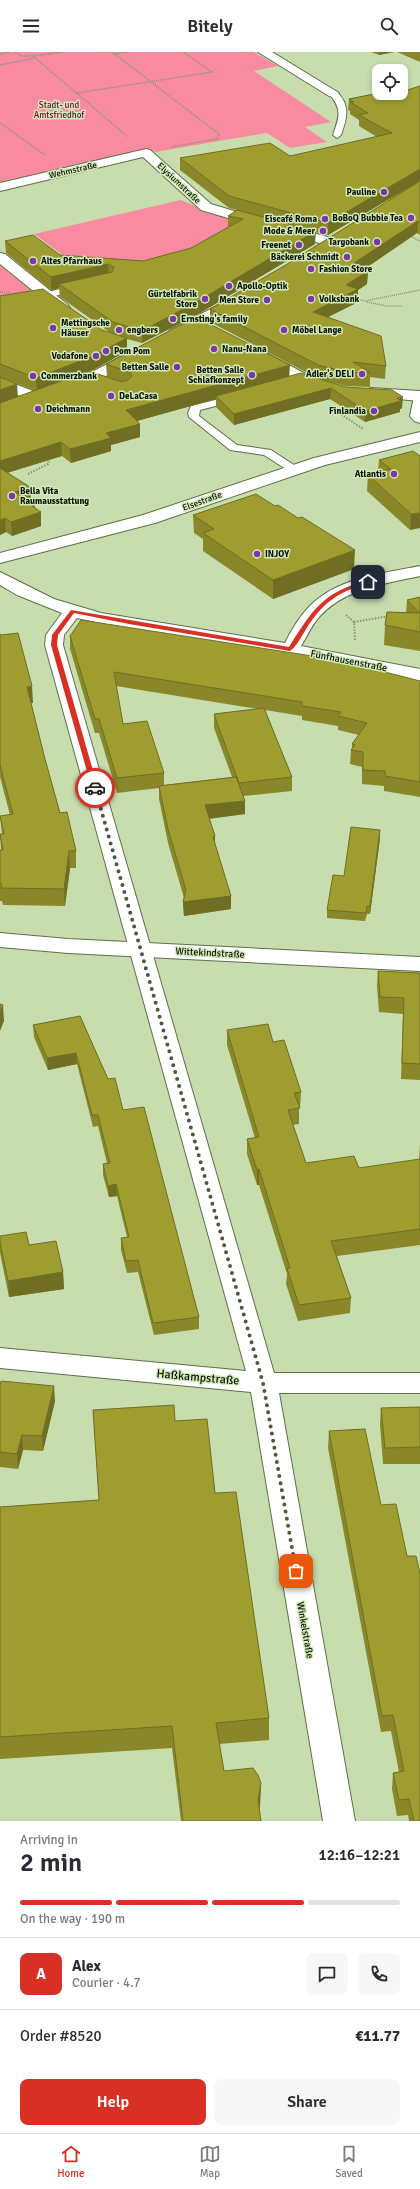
<!DOCTYPE html>
<html lang="en">
<head>
<meta charset="utf-8">
<style>
	body { margin:0; font-family:Signika,sans-serif; background:#f7f7f7; color:#2b2b33; height:100vh; display:flex; flex-direction:column; font-size:15px; white-space:nowrap }
	* { box-sizing:border-box; margin:0 }
	p { font-size:13px; color:#7c7c81 }
	.icon { flex:none; width:22px; height:22px; fill:none; stroke:currentColor; stroke-width:2; stroke-linecap:round; stroke-linejoin:round }
	.map { position:relative; height:1769px; overflow:hidden }
	.sheet { display:flex; flex-direction:column; background:#fff; flex:1 }
	.sheet>* { flex:none }
	.controls { position:absolute; left:372px; top:12px; display:grid; gap:8px }
	.controls a { display:grid; place-items:center; width:36px; height:36px; border-radius:8px; background:#fff; box-shadow:0 2px 6px #0003; font-size:20px }
	.pin { position:absolute; display:grid; place-items:center; width:34px; height:34px; color:#fff; margin:-17px; border-radius:8px; box-shadow:0 2px 6px #0006 }
	.courier { position:absolute; display:grid; place-items:center; width:40px; height:40px; margin:-20px; border:3px solid #d93025; border-radius:50%; background:#fff; color:#222; box-shadow:0 1px 5px #0007 }
	.overview em { font-style:normal; font-weight:600 }
	.overview div { display:flex; flex-direction:column-reverse }
	.overview { display:flex; align-items:center; justify-content:space-between; height:68px; padding:0 20px }
	h1 { font-size:26px; font-weight:600; line-height:30px }
	.bar { display:grid; grid-template-columns:repeat(4,1fr); gap:6px 4px; align-content:center; height:48px; padding:0 20px }
	.bar i { height:5px; border-radius:3px; background:#e1e1e2 }
	.bar .current { background:#d93025 }
	.bar p { grid-column:span 4 }
	.line { display:flex; align-items:center; gap:10px; padding:0 20px; border-top:1px solid #e1e1e2 }
	.line div { flex:1 }
	.round { display:grid; place-items:center; flex:none; width:42px; height:42px; border-radius:8px; background:#f7f7f7 }
	.primary-button { display:flex; gap:8px; margin-top:auto; padding:8px 20px }
	.primary-button a { flex:1; height:46px; border-radius:8px; background:#d93025; color:#fff; font-size:16px; font-weight:600; line-height:46px; text-align:center }
	.primary-button a+a { background:#f7f7f7; color:#2b2b33 }
	header { display:flex; justify-content:space-between; align-items:center; height:52px; padding:0 20px; background:#fff; font-size:18px; font-weight:600 }
	.tab-bar { display:flex; justify-content:space-around; align-items:center; height:56px; border-top:1px solid #e1e1e2; background:#fff; font-size:11px; color:#7c7c81 }
	.tab-bar a { display:grid; justify-items:center; gap:2px }
	.tab-bar .current { color:#d93025 }
	.map>svg:first-child { display:block }
	.green { fill:#f98ba0 }
	.lines { fill:none; stroke-linecap:round; stroke-linejoin:round }
	.service-casing { stroke:#5d7046; stroke-width:2 }
	.pedestrian-casing { stroke:#5d7046; stroke-width:2 }
	.minor-casing { stroke:#5d7046; stroke-width:2 }
	.tertiary-casing { stroke:#5d7046; stroke-width:2 }
	.secondary-casing { stroke:#5d7046; stroke-width:2 }
	.path-far1 { stroke:#849471; stroke-width:1.5; stroke-dasharray:1 1; stroke-linecap:butt }
	.path { stroke:#849471; stroke-width:2; stroke-dasharray:1.5 1.5; stroke-linecap:butt }
	.service { fill:#fff; fill-rule:evenodd }
	.pedestrian { fill:#fff; fill-rule:evenodd }
	.minor { fill:#fff; fill-rule:evenodd }
	.tertiary { fill:#fff; fill-rule:evenodd }
	.secondary { fill:#fff; fill-rule:evenodd }
	.wall { fill:#898729; fill-rule:evenodd }
	.shaded-wall { fill:#6f6e22 }
	.building { fill:#9f9d30; stroke:#6f6e22 }
	.route { fill:#d93025 }
	.done { stroke:#4d593f; stroke-width:4; stroke-dasharray:0 7.2 }
	.poi-dot { fill:#7b36aa; stroke:#d3eabb; stroke-width:1.5 }
	.labels { text-anchor:middle; stroke-width:3; stroke-linejoin:round; paint-order:stroke }
	.far-park-label { font-size:9px; fill:#7f0233; stroke:#d3eabb }
	.far-street-label { font-size:9px; fill:#0b1203; stroke:#d3eabb }
	.far-poi-label { font-size:9px; font-weight:bold; fill:#0b1203; stroke:#d3eabb; text-anchor:end }
	.street-label { font-size:10px; fill:#0b1203; stroke:#d3eabb }
	.near-street-label { font-size:12px; fill:#0b1203; stroke:#d3eabb }
</style>
</head>
<body>
<header><svg class="icon" aria-label="menu" viewBox="0 0 24 24"><path d="M4 6h16M4 12h16M4 18h16"/></svg>Bitely<svg class="icon" aria-label="search" viewBox="0 0 24 24"><circle cx="10" cy="10" r="6"/><path d="M15 15l6 6"/></svg></header>
<div class="map">
<svg width="420" height="1769" viewBox="0 0 420 1769">
	<rect width="100%" height="100%" fill="#c7ddae"/>
	<path class="green" d="M0,0H254L278,14L254,19L331,70L305,75L327,90L290,96L267,81L155,100L150,97L0,132Z
		M181,148L219,164L247,172L184,207L78,214L34,182Z
		M0,209L39,239L0,249Z"/>
	<g class="lines">
		<defs>
			<path id="service" d="M330,39H336C351,53 347,66 341,83L337,86L333,83C340,63 342,58 329,41Z
				M79,232L82,233V237L47,246L42,243L44,241Z
				M235,343L239,344L240,346L239,348L200,358L199,364L237,393L271,398L297,415L299,417L297,419H289L264,403L230,398L189,365L188,361L191,354Z"/>
			<path id="pedestrian" d="M287,174L335,187L337,190L330,194L282,181L280,178Z
				M236,244L241,245L243,248L241,251L180,284H170L168,281L170,278Z
				M132,299L137,301L140,304L137,307L104,325L71,338L66,336L63,333L66,330L94,319Z
				M264,300L317,328L330,331L333,334L330,337C310,342 277,318 259,308L256,305L259,302Z
				M0,326L43,343L45,346L43,349L37,351L0,336Z
				M371,336L420,339V349L366,344L363,341L366,338Z"/>
			<path id="minor" d="M258,0H272L339,41L333,45L329,44Z
				M146,97L150,98L211,152L260,167L262,170L255,174L201,158L143,105L0,139V131Z
				M0,201L5,202L68,253L70,256L68,259H58L0,212Z
				M420,343V371L414,369L410,364L414,345Z
				M420,514V524C384,532 345,536 319,565C312,573 307,584 301,594L420,617V629L314,607L127,577L77,566L64,583L63,593L274,1321H420V1341H279L355,1769H323L251,1340L0,1316V1296L246,1319L45,593L46,583L62,561L17,543L0,533V520L54,547L101,561L285,591C291,579 298,567 307,557C335,526 380,522 420,514Z"/>
			<path id="tertiary" d="M420,380V390L325,413L155,471L0,511V501L143,463L314,406Z"/>
			<path id="secondary" d="M0,881L68,887L420,905V919L68,901L0,895Z"/>
		</defs>
		<use href="#service" class="service-casing"/>
		<use href="#pedestrian" class="pedestrian-casing"/>
		<use href="#minor" class="minor-casing"/>
		<use href="#tertiary" class="tertiary-casing"/>
		<use href="#secondary" class="secondary-casing"/>
		<path class="path-far1" d="M15,0L21,4H33L128,85
			M112,0L219,82L217,87L171,95
			M0,2L10,0
			M115,2L128,0
			M34,4L64,0
			M0,13L35,6
			M77,41L212,20L183,0
			M0,71L45,103
			M410,184L420,189
			M0,240L9,241
			M355,246L365,249L420,238
			M367,250L387,254H402"/>
		<path class="path" d="M329,354L363,377
			M28,422L48,412L49,406
			M346,563L354,570L355,588
			M354,570L389,564"/>
		<use href="#service" class="service"/>
		<use href="#pedestrian" class="pedestrian"/>
		<use href="#minor" class="minor"/>
		<use href="#tertiary" class="tertiary"/>
		<use href="#secondary" class="secondary"/>
	</g>
	<path class="wall" d="M371,0H394L379,3Z
		M397,0H420V10Z
		M379,41L420,129L328,183L315,180V192L200,261L142,291L127,287V299L93,318L89,319L107,325L106,312L317,326L210,270V257L284,214L420,129V183L417,181L363,218L368,219L367,232L358,238V250L328,265L386,314L385,327L370,325V335L346,334L320,327L402,356L400,357V360L365,370L330,347L234,373L216,355V347L137,369L140,372V385L111,393V399L71,411L62,404L7,421L31,449H29L35,456L41,460V474L12,484L6,480L0,483V244L112,282L60,245L59,236L51,238L6,201L5,189L60,203L143,209L191,196L228,176V164L244,160L229,156L180,118V106L290,104L377,85L359,74V68L350,62V59L348,58L349,47ZM6,327L35,339L18,345Z
		M420,404L410,478L367,439L368,423L378,420L379,408Z
		M275,454L354,517L273,547L203,499V487L194,481L193,463Z
		M420,545V599L384,593L385,573L406,560L407,548Z
		M0,582L33,651H31L45,707L60,761L76,799V816H70L65,854L3,853L2,849H0V798H1L0,782H2L0,764L10,763L0,725Z
		M70,584L420,629V745L384,739V734L362,732V715L350,712L351,698L352,696V692L359,683L338,678V674L302,668V664L265,658L292,725V739L243,744L245,762L209,767L215,784V793L231,844V857L184,864L183,850L184,846L168,791L159,747V736L117,741L99,681H95L70,597ZM116,634L258,657L214,662V676L232,725L164,733V721L123,672Z
		M380,786L370,862H367L365,869L327,866V858L344,824Z
		M378,919L420,921V1028L401,1027L403,962L379,960L377,934Z
		M80,964L108,1027L123,1058L199,1265V1277L154,1283L138,1220L127,1221L121,1198V1186L127,1185L117,1144L109,1145L103,1123V1112L107,1111L98,1074L93,1075L77,1012L48,1018L34,985L33,973Z
		M227,978L273,990L301,1040L300,1056H299V1072L293,1073L306,1111L359,1116L419,1108L420,1092V1193L337,1204L351,1246L350,1261L298,1269L286,1232L287,1222L259,1133H257L247,1102V1087L255,1086L227,993Z
		M0,1184L29,1193L63,1220L64,1237L9,1245L0,1201Z
		M0,1333L55,1349L43,1399L23,1398L18,1417L0,1415Z
		M420,1355V1412H383L380,1372L381,1356Z
		M93,1358L175,1369L215,1441L269,1666V1688L219,1692L224,1719L261,1731L260,1753L259,1758L261,1769H181L172,1696L0,1707V1455L99,1448Z
		M329,1379L420,1769H409L408,1763L397,1764L392,1737L393,1721L399,1720L391,1679L381,1680L328,1396Z"/>
	<path class="shaded-wall" d="M379,0H394L379,3Z
		M420,117V129L328,183V171Z
		M418,169L417,181L357,222L352,228L354,211Z
		M316,179L315,192L200,261L142,291V279Z
		M108,212L109,225L59,232V236L51,238V225Z
		M368,219L367,232L358,238V250L312,273L313,260L346,233Z
		M127,286V299L93,318L37,339L36,326Z
		M290,313L289,327L216,344V347L126,372V358Z
		M17,332L18,346L0,352V338Z
		M331,336L330,347L234,373V362Z
		M403,345L402,356L400,357V360L365,370V359Z
		M140,372V385L111,393V399L71,411L70,397L106,381Z
		M61,390L62,404L0,423V409Z
		M30,435L31,449L16,454L15,440Z
		M35,453V462L41,460V474L12,484L11,470L32,454Z
		M420,461V476L410,478L411,462Z
		M5,466L6,480L0,483V468Z
		M355,498L354,517L273,547V528Z
		M32,634L33,651H27V635Z
		M245,749V762L205,767V753Z
		M380,778V786L370,862V854Z
		M215,784V798L213,785Z
		M69,799L70,816L65,854L64,837Z
		M231,844V857L184,864L183,850Z
		M3,953L4,969L0,979V960Z
		M76,1001L77,1012L48,1018L47,1006Z
		M259,1117V1133H257V1118Z
		M116,1132L117,1144L109,1145L108,1134Z
		M63,1220L64,1237L9,1245L8,1229Z
		M54,1334L55,1349L43,1399L42,1384Z
		M22,1383L23,1398L18,1417L17,1402Z
		M261,1731L260,1753L257,1769L258,1748Z"/>
	<path class="building" d="M420,34V117L328,171L229,144L180,106L270,91L290,104L392,81L359,63L368,61L350,50H354L349,47L379,41H401V40Z
		M420,129V170L418,169L354,211L357,212L353,215L368,219L346,233L358,237L313,260L381,284L386,314L353,310L371,321L347,320L318,313L210,257L284,214Z
		M237,158L316,179L200,248L142,279L113,270L59,232L112,220L114,215L108,212L51,225L5,189L33,183L60,203L143,209L191,196L243,167L228,164Z
		M43,237L102,278L127,286L93,304L36,326L0,312V244Z
		M196,265L290,313L126,358L140,372L106,381L111,386L70,397L61,390L0,409V351L89,319L122,330L128,328L132,324L129,320L106,312Z
		M301,321L346,335L392,338L403,345L397,346L401,349L365,359L331,336L234,362L216,344Z
		M0,325L17,332L0,338Z
		M413,399L420,404V461L411,462L368,423L391,417L379,408Z
		M0,416L30,435L15,440L35,453L32,454L41,460L11,470L5,466L0,468Z
		M256,442L275,454L278,453L298,466L302,465L355,498L273,528L203,481L214,477L193,463Z
		M420,545V580L385,573L387,560L420,561L407,548Z
		M81,568L338,608L420,629V730L385,724V719L363,718V700L351,698L355,693L352,692L367,671L338,664L341,660L302,654V650L114,620L123,672L147,669L164,721L117,726L99,667H95L70,584Z
		M18,581L32,634L27,635L45,707L60,761L67,760L76,799H69L64,837L1,836L2,832L0,831V798H3L0,782H4L0,764L13,762L0,713V582L1,583Z
		M264,656L292,725L239,731L214,662Z
		M236,725L245,749L205,753L215,784L213,785L231,844L183,850L186,838L168,777L159,734Z
		M351,775L380,778L370,854H367L366,861L327,858L333,823L344,824Z
		M378,919L420,921V1012L402,1011L404,946L380,945Z
		M0,952L3,953L0,960Z
		M80,964L108,1027L115,1026L123,1058L144,1055L199,1265L153,1271L138,1208L126,1209L121,1186L129,1185L116,1132L108,1134L103,1112L110,1111L98,1063H92L76,1001L47,1006L33,973Z
		M268,972L273,990L284,988L301,1040L294,1041L300,1056L288,1058L306,1111L354,1104L359,1116L420,1107V1177L331,1189L351,1246L299,1253L287,1216H290L259,1117L257,1118L247,1087L259,1085L227,978Z
		M26,1180L29,1193L56,1189L63,1220L8,1229L0,1190V1184Z
		M1,1329L54,1334L42,1384L22,1383L17,1402L0,1400V1333Z
		M174,1353L175,1369L207,1367L215,1441L236,1440L269,1666L216,1671L224,1719L253,1716L258,1723L261,1731L258,1748L261,1769H183L172,1674L0,1685V1455L99,1448L93,1358Z
		M420,1355V1395L385,1396L381,1356Z
		M365,1377L381,1453L396,1452L407,1504H416L420,1521V1769H414L409,1747L399,1748L393,1721L404,1719L393,1663L382,1664L329,1379Z"/>
	<path class="route" d="M368,529L370,531C338,539 321,552 305,579C301,585 296,595 290,599L129,572L74,561L58,583L57,593L98,736L92,737L51,593L52,583L71,558L289,595C311,560 324,538 368,529Z"/>
	<g class="lines">
		<path class="done" d="M95,736L263,1331L296,1519"/>
	</g>
	<g class="poi-dot">
		<circle cx="384" cy="140" r="4"/>
		<circle cx="411" cy="166" r="4"/>
		<circle cx="325" cy="167" r="4"/>
		<circle cx="323" cy="179" r="4"/>
		<circle cx="377" cy="190" r="4"/>
		<circle cx="299" cy="193" r="4"/>
		<circle cx="347" cy="205" r="4"/>
		<circle cx="33" cy="209" r="4"/>
		<circle cx="311" cy="217" r="4"/>
		<circle cx="229" cy="234" r="4"/>
		<circle cx="205" cy="247" r="4"/>
		<circle cx="311" cy="247" r="4"/>
		<circle cx="267" cy="248" r="4"/>
		<circle cx="173" cy="267" r="4"/>
		<circle cx="53" cy="276" r="4"/>
		<circle cx="119" cy="278" r="4"/>
		<circle cx="284" cy="278" r="4"/>
		<circle cx="214" cy="297" r="4"/>
		<circle cx="106" cy="299" r="4"/>
		<circle cx="96" cy="304" r="4"/>
		<circle cx="177" cy="315" r="4"/>
		<circle cx="362" cy="322" r="4"/>
		<circle cx="252" cy="323" r="4"/>
		<circle cx="33" cy="324" r="4"/>
		<circle cx="111" cy="344" r="4"/>
		<circle cx="38" cy="357" r="4"/>
		<circle cx="374" cy="359" r="4"/>
		<circle cx="394" cy="422" r="4"/>
		<circle cx="12" cy="444" r="4"/>
		<circle cx="257" cy="502" r="4"/>
	</g>
	<g class="labels">
		<g class="far-park-label">
			<text x="59" y="56">Stadt- und<tspan x="59" dy="10">Amtsfriedhof</tspan></text>
		</g>
		<g class="far-street-label">
			<text transform="translate(73 118) rotate(-13)" y="3">Wehmstraße</text>
			<text transform="translate(179 131) rotate(43)" y="3">Elysiumstraße</text>
			<text transform="translate(202 449) rotate(-20)" y="3">Elsestraße</text>
		</g>
		<g class="far-poi-label">
			<text x="376" y="143">Pauline</text>
			<text x="403" y="169">BoBoQ Bubble Tea</text>
			<text x="317" y="170">Eiscafé Roma</text>
			<text x="315" y="182">Mode &amp; Meer</text>
			<text x="369" y="193">Targobank</text>
			<text x="291" y="196">Freenet</text>
			<text x="339" y="208">Bäckerei Schmidt</text>
			<text x="41" y="212" text-anchor="start">Altes Pfarrhaus</text>
			<text x="319" y="220" text-anchor="start">Fashion Store</text>
			<text x="237" y="237" text-anchor="start">Apollo-Optik</text>
			<text x="197" y="245">Gürtelfabrik<tspan x="197" dy="10">Store</tspan></text>
			<text x="319" y="250" text-anchor="start">Volksbank</text>
			<text x="259" y="251">Men Store</text>
			<text x="181" y="270" text-anchor="start">Ernsting's family</text>
			<text x="61" y="274" text-anchor="start">Mettingsche<tspan x="61" dy="10">Häuser</tspan></text>
			<text x="127" y="281" text-anchor="start">engbers</text>
			<text x="292" y="281" text-anchor="start">Möbel Lange</text>
			<text x="222" y="300" text-anchor="start">Nanu-Nana</text>
			<text x="114" y="302" text-anchor="start">Pom Pom</text>
			<text x="88" y="307">Vodafone</text>
			<text x="169" y="318">Betten Salle</text>
			<text x="244" y="321">Betten Salle<tspan x="244" dy="10">Schlafkonzept</tspan></text>
			<text x="354" y="325">Adler's DELI</text>
			<text x="41" y="327" text-anchor="start">Commerzbank</text>
			<text x="119" y="347" text-anchor="start">DeLaCasa</text>
			<text x="46" y="360" text-anchor="start">Deichmann</text>
			<text x="366" y="362">Finlandia</text>
			<text x="386" y="425">Atlantis</text>
			<text x="20" y="442" text-anchor="start">Bella Vita<tspan x="20" dy="10">Raumausstattung</tspan></text>
			<text x="265" y="505" text-anchor="start">INJOY</text>
		</g>
		<g class="street-label">
			<text transform="translate(349 608) rotate(11)" y="4">Fünfhausenstraße</text>
			<text transform="translate(210 900) rotate(3)" y="4">Wittekindstraße</text>
			<text transform="translate(306 1578) rotate(80)" y="4">Winkelstraße</text>
		</g>
		<g class="near-street-label">
			<text transform="translate(198 1325) rotate(5)" y="4">Haßkampstraße</text>
		</g>
	</g>
</svg>
<div class="controls">
<a><svg class="icon" aria-label="locate" viewBox="0 0 24 24"><circle cx="12" cy="12" r="6"/><path d="M12 2v4M12 18v4M2 12h4M18 12h4"/></svg></a>
</div>
<div class="pin" style="left:296px;top:1519px;background:#ea580c"><svg class="icon" aria-label="bag" viewBox="0 0 24 24"><path d="M5 8h14l-1 12H6zM9 8a3 3 0 0 1 6 0"/></svg></div>
<div class="pin" style="left:368px;top:530px;background:#1f2937"><svg class="icon" aria-label="home" viewBox="0 0 24 24"><path d="M3 11l9-7 9 7M6 9v11h12V9"/></svg></div>
<div class="courier" style="left:95px;top:736px"><svg class="icon" aria-label="car" viewBox="0 0 24 24"><path d="M5 17H2v-5l4-1 3-4h7l3 4 3 1v5h-3M9 17h6M6 11h13"/><circle cx="7" cy="17" r="2"/><circle cx="17" cy="17" r="2"/></svg></div>
</div>
<section class="sheet">
<div class="overview"><div><h1>2 min</h1><p>Arriving in</p></div><em>12:16–12:21</em></div>
<div class="bar"><i class="current"></i><i class="current"></i><i class="current"></i><i></i><p>On the way · 190 m</p></div>
<div class="line" style="height:72px"><b class="round" style="background:#d93025;color:#fff">A</b><div><b>Alex</b><p>Courier · 4.7</p></div><a class="round"><svg class="icon" aria-label="chat" viewBox="0 0 24 24"><path d="M4 5h16v11H9l-5 4z"/></svg></a><a class="round"><svg class="icon" aria-label="phone" viewBox="0 0 24 24"><path d="M5 4h4l2 5-3 2q2 4 5 5l2-3 5 2v4C11 20 4 13 5 4z"/></svg></a></div>
<div class="line" style="height:52px"><div>Order #8520</div><b>€11.77</b></div>
<div class="primary-button"><a>Help</a><a>Share</a></div>
</section>
<nav class="tab-bar">
<a class="current"><svg class="icon" aria-label="home" viewBox="0 0 24 24"><path d="M3 11l9-7 9 7M6 9v11h12V9"/></svg>Home</a>
<a><svg class="icon" aria-label="map" viewBox="0 0 24 24"><path d="M3 6l6-2 6 2 6-2v14l-6 2-6-2-6 2zM9 4v14M15 6v14"/></svg>Map</a>
<a><svg class="icon" aria-label="saved" viewBox="0 0 24 24"><path d="M7 4h10v16l-5-4-5 4z"/></svg>Saved</a>
</nav>
</body>
</html>
